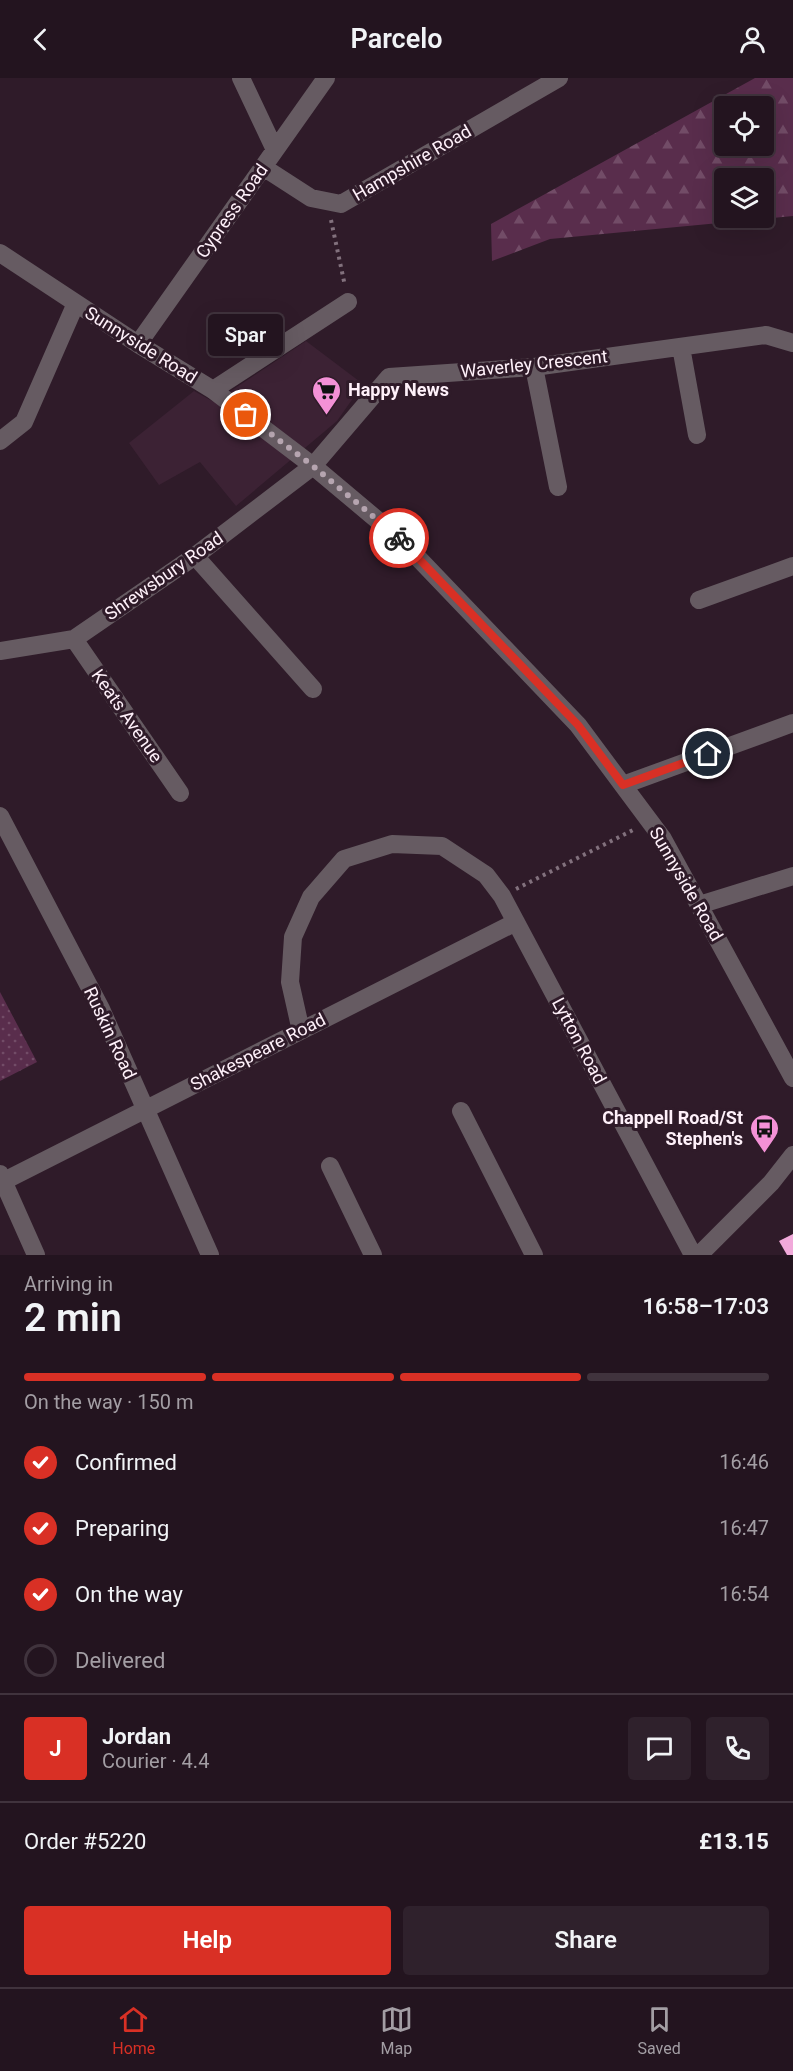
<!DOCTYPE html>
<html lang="en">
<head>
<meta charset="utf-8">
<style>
	body { margin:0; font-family:Roboto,sans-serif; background:#2f212c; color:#f1f3f6; height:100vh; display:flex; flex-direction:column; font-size:22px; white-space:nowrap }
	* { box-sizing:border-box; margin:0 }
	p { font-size:20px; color:#a39ea4 }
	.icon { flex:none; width:33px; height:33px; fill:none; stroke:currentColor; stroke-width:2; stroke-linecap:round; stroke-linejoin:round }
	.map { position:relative; height:1177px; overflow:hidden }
	.panel { display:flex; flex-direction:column; background:#23141f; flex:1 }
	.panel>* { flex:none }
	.buttons { position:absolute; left:714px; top:18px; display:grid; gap:12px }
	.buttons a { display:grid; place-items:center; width:60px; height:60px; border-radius:6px; background:#23141f; box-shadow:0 6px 24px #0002,0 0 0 2px #40333d; font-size:30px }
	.pin { position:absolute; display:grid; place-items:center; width:51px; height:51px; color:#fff; margin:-26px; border:3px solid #fff; border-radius:50%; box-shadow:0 2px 6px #0007 }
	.courier { position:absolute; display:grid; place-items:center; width:60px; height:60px; margin:-30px; border:4px solid #d93025; border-radius:50%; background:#fff; color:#222; box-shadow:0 2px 8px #0007 }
	.bubble { position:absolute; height:42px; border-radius:6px; background:#23141f; box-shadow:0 6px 24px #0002,0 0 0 2px #40333d; font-size:20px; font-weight:600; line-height:42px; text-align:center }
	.headline em { font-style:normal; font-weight:600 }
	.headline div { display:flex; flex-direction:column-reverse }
	.headline { display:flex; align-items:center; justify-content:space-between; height:102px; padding:0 24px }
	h1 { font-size:39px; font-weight:600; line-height:45px }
	.bar { display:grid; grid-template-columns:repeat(4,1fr); gap:9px 6px; align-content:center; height:72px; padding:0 24px }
	.bar i { height:8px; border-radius:4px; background:#40333d }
	.bar .selected { background:#d93025 }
	.bar p { grid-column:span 4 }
	.line { display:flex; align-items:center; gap:15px; padding:0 24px; border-top:2px solid #40333d }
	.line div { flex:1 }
	.round { display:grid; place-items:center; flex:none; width:63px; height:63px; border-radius:6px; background:#2f212c }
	ol { padding:0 24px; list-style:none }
	li { display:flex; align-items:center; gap:18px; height:66px }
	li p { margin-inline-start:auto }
	li .icon { padding:6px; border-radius:50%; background:#d93025; color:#fff; stroke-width:4 }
	li:last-child { color:#a39ea4 }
	li i { width:33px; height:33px; border:3px solid #40333d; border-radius:50% }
	.button { display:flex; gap:12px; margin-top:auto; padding:12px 24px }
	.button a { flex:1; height:69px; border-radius:6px; background:#d93025; color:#fff; font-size:24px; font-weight:600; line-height:69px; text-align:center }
	.button a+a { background:#2f212c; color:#f1f3f6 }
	header { display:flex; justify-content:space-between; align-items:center; height:78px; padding:0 24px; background:#23141f; font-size:27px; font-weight:600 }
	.dock { display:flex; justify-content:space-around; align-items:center; height:84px; border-top:2px solid #40333d; background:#23141f; font-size:16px; color:#a39ea4 }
	.dock a { display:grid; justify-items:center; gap:3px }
	.dock .selected { color:#d93025 }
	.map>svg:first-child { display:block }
	.built { fill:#3c2234 }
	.green { fill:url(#green-dots) }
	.forest { fill:url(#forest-firs); fill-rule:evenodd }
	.building { fill:#f1a9da }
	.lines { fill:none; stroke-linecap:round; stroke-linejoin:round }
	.path { stroke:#82717d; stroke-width:4; stroke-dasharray:3 4.5; stroke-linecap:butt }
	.minor { stroke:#665b62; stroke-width:18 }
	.done { stroke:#b6a5b0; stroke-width:6; stroke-dasharray:0 10.8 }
	.route { stroke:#d93025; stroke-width:8 }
	.labels { text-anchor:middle; stroke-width:6; stroke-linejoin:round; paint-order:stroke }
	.street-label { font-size:18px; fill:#fef0f9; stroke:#2f1b29 }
	.poi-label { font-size:18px; font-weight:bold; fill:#fef0f9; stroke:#2f1b29; text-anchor:start }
</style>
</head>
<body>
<header><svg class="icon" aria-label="back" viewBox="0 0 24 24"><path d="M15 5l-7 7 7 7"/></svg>Parcelo<svg class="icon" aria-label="person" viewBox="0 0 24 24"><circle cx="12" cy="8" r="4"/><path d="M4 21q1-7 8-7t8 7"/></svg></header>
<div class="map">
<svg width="793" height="1177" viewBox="0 0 793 1177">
	<defs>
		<pattern id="green-dots" width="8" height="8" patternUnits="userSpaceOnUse" patternTransform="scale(1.5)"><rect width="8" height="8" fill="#592d4c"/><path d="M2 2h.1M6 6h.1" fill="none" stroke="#724c67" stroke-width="1.8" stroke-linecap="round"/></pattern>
		<pattern id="forest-firs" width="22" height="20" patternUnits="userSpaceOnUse" patternTransform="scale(1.5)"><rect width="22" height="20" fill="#592d4c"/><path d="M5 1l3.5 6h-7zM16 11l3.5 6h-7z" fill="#724c67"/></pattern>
	</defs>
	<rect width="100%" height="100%" fill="#2f1b29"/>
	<path class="built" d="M306,263L363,306L337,343L236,428L200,384L159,407L129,365L194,313L214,324Z"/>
	<path class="green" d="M0,914L37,984L0,1003Z"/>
	<path class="forest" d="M755,0H793V138L550,161L492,183L491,146ZM724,28H764V68H724ZM724,100H764V140H724Z"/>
	<path class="building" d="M793,1156V1177H787L779,1163Z"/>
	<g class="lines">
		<path class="path" d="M331,142L345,208
			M516,811L635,751"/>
		<path class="minor" d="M241,0L275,72
			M263,89L311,120L341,126L559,0
			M0,175L138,266L213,312L313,388L400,461L578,647L663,761L793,1000
			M138,266L326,0
			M681,269L697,357
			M534,289L558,409
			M213,312L348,224
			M0,363L24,344L76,225
			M195,478L313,611
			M699,522L793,488
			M74,561L180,715
			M0,573L74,561L195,478L313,388L389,299L534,289L766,257L793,265
			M623,707L793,645
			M0,738L101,931L210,1177
			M699,827L793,798
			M301,953L290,904L293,859L311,819L344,781L392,766L442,768L486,797L502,818L693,1177
			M461,1033L534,1177
			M330,1088L373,1177
			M0,1096L36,1177
			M0,1105L516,844
			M699,1177L771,1105L793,1077"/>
	</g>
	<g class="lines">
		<path class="done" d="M246,337L313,388L399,460"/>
		<path class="route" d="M399,460L578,647L623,707L708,676"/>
	</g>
	<defs>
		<symbol id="supermarket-pin" viewBox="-11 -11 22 30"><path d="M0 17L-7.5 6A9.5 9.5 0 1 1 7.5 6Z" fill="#f391d6" stroke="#2f1b29"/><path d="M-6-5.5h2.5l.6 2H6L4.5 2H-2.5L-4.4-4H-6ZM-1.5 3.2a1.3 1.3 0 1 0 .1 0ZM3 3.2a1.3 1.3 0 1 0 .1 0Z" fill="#111"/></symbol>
		<symbol id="bus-pin" viewBox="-11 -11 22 30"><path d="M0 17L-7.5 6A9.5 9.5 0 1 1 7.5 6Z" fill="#f391d6" stroke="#2f1b29"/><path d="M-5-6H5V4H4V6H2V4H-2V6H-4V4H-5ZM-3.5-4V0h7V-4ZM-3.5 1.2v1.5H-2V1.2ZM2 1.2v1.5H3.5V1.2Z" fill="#111"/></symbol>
	</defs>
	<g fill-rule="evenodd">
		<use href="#supermarket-pin" x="310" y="296" width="33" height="45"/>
		<use href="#bus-pin" x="748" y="1034" width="33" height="45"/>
	</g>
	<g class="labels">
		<g class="street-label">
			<text transform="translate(412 85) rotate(-30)" y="6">Hampshire Road</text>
			<text transform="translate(232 133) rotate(-55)" y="6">Cypress Road</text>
			<text transform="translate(141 267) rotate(32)" y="6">Sunnyside Road</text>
			<text transform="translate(534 286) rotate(-6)" y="6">Waverley Crescent</text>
			<text transform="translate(164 498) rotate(-35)" y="6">Shrewsbury Road</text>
			<text transform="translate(127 638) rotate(55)" y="6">Keats Avenue</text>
			<text transform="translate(686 806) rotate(60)" y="6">Sunnyside Road</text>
			<text transform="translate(110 955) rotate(65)" y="6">Ruskin Road</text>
			<text transform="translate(579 963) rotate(62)" y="6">Lytton Road</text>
			<text transform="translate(258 974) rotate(-27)" y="6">Shakespeare Road</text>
		</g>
		<g class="poi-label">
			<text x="348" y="318">Happy News</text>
			<text x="743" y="1046" text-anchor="end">Chappell Road/St<tspan x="743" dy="21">Stephen's</tspan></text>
		</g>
	</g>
</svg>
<div class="buttons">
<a><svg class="icon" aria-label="locate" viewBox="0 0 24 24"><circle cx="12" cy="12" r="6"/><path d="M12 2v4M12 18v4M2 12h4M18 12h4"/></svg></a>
<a><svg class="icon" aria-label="layers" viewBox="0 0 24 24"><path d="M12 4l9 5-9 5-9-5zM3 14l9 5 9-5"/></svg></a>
</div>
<div class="pin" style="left:246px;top:337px;background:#ea580c"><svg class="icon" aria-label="bag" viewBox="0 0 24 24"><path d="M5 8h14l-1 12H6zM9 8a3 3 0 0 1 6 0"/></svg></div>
<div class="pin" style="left:708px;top:676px;background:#1f2937"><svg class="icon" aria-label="home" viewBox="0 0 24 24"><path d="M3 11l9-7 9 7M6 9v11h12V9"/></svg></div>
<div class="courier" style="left:399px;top:460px"><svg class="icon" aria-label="bike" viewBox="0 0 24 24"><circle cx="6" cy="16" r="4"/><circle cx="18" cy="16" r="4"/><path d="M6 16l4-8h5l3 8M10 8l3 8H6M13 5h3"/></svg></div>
<div class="bubble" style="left:208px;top:236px;width:75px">Spar</div>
</div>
<section class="panel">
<div class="headline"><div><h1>2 min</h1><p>Arriving in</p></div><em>16:58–17:03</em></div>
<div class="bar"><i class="selected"></i><i class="selected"></i><i class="selected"></i><i></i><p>On the way · 150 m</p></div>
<ol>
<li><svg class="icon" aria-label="check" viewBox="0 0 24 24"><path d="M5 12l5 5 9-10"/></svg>Confirmed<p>16:46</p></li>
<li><svg class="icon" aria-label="check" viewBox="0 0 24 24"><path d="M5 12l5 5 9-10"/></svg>Preparing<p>16:47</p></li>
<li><svg class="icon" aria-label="check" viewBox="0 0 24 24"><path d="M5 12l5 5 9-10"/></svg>On the way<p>16:54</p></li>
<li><i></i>Delivered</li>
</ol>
<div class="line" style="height:108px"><b class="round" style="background:#d93025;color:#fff">J</b><div><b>Jordan</b><p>Courier · 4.4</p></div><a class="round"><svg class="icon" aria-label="chat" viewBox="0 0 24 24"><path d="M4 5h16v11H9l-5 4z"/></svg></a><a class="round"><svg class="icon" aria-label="phone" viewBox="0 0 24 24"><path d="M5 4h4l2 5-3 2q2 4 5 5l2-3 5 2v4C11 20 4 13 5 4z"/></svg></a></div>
<div class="line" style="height:78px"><div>Order #5220</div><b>£13.15</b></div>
<div class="button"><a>Help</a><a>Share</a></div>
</section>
<nav class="dock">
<a class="selected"><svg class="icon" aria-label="home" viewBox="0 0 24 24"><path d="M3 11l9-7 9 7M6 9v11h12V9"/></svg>Home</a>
<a><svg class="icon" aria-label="map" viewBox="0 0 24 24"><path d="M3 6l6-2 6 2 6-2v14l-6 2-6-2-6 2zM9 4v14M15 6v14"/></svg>Map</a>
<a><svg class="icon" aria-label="saved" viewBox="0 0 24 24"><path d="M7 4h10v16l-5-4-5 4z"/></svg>Saved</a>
</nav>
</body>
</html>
